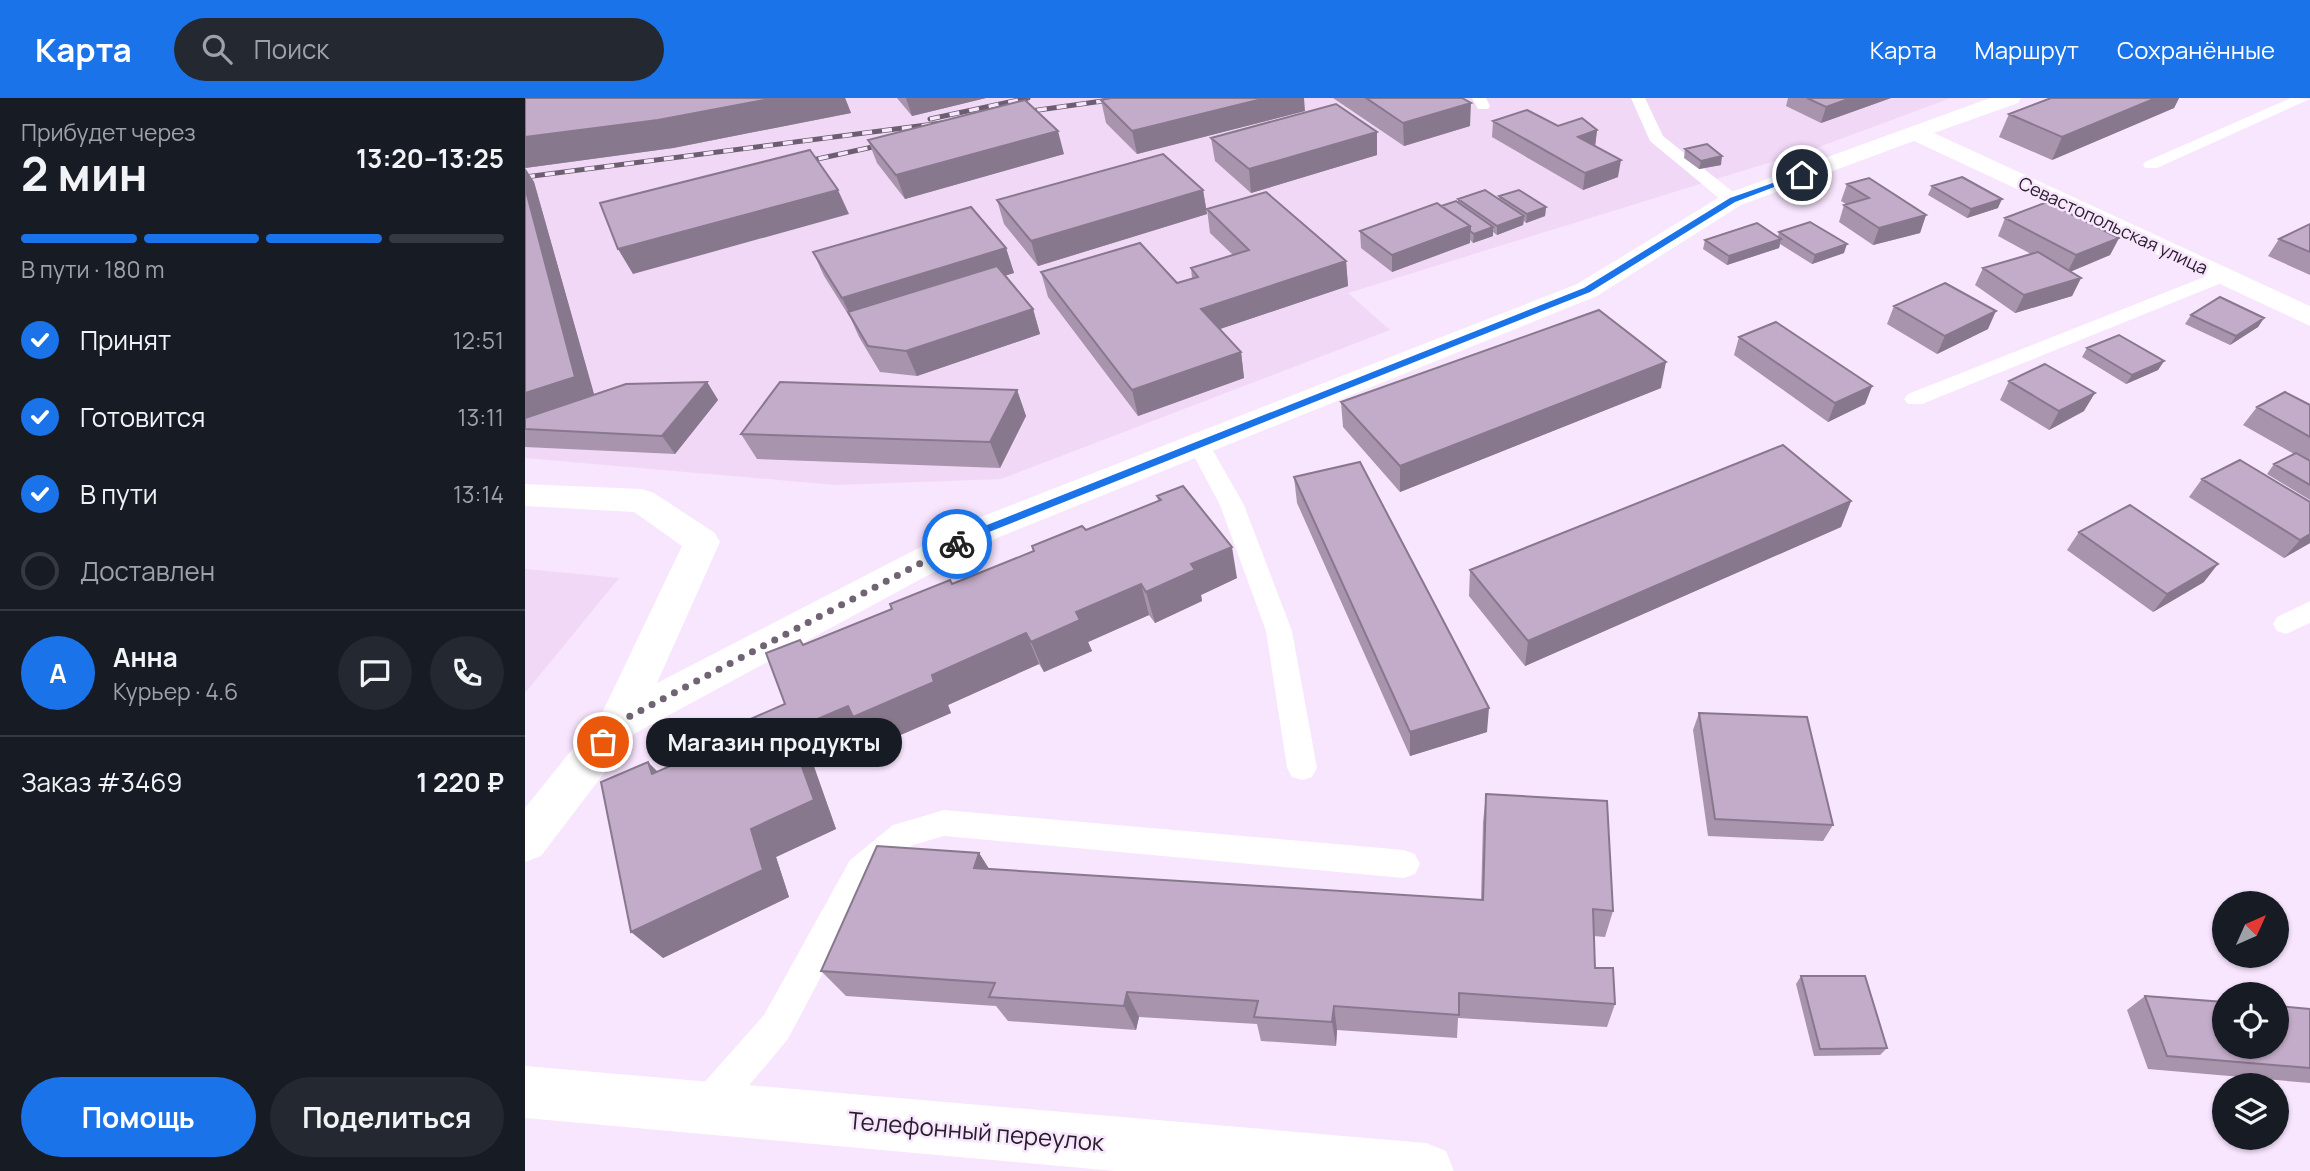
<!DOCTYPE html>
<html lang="ru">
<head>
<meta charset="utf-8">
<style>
	body { margin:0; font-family:Manrope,sans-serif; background:#242831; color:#f1f3f6; height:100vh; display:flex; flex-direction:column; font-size:26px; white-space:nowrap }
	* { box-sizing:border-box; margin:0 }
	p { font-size:23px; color:#9ea1a6 }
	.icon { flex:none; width:38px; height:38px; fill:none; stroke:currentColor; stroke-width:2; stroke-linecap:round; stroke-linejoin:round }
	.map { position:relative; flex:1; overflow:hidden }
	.side { display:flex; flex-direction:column; background:#171b24; width:525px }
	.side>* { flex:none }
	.needle { width:46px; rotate:45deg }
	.fabs { position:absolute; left:1687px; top:793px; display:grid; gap:14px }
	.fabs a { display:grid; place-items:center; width:77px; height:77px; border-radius:50%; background:#171b24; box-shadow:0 2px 5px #0004; font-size:35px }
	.pin { position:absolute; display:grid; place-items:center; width:60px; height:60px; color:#fff; margin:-30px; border:4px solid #fff; border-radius:50%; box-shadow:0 2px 7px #0007 }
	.courier { position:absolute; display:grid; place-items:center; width:70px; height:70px; margin:-35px; border:5px solid #1a73e8; border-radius:50%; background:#fff; color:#222; box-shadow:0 2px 9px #0007 }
	.bubble { position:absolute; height:49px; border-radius:24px; background:#171b24; box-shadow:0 2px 5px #0004; font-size:23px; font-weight:700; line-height:49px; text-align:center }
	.summary em { font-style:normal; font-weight:700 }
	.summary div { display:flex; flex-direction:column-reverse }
	.summary { display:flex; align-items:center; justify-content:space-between; height:119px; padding:0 21px }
	h1 { font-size:46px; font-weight:700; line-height:52px }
	.bar { display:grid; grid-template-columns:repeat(4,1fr); gap:10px 7px; align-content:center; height:84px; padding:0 21px }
	.bar i { height:9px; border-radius:5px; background:#363941 }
	.bar .selected { background:#1a73e8 }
	.bar p { grid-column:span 4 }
	.line { display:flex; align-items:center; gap:18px; padding:0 21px; border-top:2px solid #363941 }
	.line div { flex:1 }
	.round { display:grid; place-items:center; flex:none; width:74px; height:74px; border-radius:37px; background:#242831 }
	ol { padding:0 21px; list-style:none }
	li { display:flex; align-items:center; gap:21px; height:77px }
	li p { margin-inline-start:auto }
	li .icon { padding:7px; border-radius:50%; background:#1a73e8; color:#fff; stroke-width:4 }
	li:last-child { color:#9ea1a6 }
	li i { width:38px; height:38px; border:4px solid #363941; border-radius:50% }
	.primary-button { display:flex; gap:14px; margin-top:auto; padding:14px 21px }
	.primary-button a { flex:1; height:80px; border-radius:42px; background:#1a73e8; color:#fff; font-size:28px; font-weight:700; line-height:80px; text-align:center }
	.primary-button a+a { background:#242831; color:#f1f3f6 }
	header { display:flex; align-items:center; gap:42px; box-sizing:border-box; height:98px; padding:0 35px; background:#1a73e8; color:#fff }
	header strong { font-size:33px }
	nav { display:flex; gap:38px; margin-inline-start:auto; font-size:24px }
	.search { width:490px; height:63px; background:#242831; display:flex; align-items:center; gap:18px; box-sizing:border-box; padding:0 24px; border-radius:38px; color:#9ea1a6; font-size:26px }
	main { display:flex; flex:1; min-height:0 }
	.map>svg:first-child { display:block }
	.built { fill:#f0d8f6 }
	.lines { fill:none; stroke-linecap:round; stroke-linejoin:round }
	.lane { fill:#fff; fill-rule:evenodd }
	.street { fill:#fff; fill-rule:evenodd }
	.rail-casing { stroke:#6b5f6f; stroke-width:5 }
	.rail { stroke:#f8e5fe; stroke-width:3.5; stroke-dasharray:10; stroke-linecap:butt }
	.wall { fill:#a894ad }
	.shaded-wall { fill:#88788d }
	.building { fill:#c3acc9; stroke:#88788d; stroke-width:2 }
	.route { fill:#1a73e8 }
	.done { stroke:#706474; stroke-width:7; stroke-dasharray:0 12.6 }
	.labels { text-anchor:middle; stroke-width:5; stroke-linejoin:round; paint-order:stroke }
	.far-street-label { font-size:18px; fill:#271e29; stroke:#f8e5fe }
	.near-street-label { font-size:24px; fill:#271e29; stroke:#f8e5fe }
</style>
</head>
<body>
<header>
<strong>Карта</strong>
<div class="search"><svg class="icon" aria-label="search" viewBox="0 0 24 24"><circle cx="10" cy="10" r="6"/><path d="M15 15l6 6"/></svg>Поиск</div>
<nav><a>Карта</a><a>Маршрут</a><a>Сохранённые</a></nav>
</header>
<main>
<section class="side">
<div class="summary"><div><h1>2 мин</h1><p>Прибудет через</p></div><em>13:20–13:25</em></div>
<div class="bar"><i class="selected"></i><i class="selected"></i><i class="selected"></i><i></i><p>В пути · 180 m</p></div>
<ol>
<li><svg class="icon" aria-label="check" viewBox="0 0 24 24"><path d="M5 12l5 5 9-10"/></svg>Принят<p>12:51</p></li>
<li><svg class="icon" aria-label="check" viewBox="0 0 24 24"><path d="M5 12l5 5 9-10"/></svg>Готовится<p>13:11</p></li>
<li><svg class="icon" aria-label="check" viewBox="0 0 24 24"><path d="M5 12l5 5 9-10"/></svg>В пути<p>13:14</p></li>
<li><i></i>Доставлен</li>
</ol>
<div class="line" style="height:126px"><b class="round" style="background:#1a73e8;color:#fff">А</b><div><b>Анна</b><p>Курьер · 4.6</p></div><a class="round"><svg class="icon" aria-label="chat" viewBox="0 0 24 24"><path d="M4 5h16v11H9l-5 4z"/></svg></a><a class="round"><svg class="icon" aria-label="phone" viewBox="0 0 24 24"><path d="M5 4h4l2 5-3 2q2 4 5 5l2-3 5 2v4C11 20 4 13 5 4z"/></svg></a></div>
<div class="line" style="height:91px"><div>Заказ #3469</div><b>1 220 ₽</b></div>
<div class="primary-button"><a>Помощь</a><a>Поделиться</a></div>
</section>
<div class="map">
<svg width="1785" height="1073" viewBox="0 0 1785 1073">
	<rect width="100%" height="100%" fill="#f8e5fe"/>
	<path class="built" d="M0,0H1426L1291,50L823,195L865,232L476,381L311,387L0,360Z
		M0,471L94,480L0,595Z"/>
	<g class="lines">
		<path class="lane" d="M947,0H961L965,8L963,11H953Z
			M1106,0H1120L1138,38L1213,98L1215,102L1213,106H1201L1125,43Z
			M1766,0L1785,1L1632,70H1620L1618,67L1620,64Z
			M1697,172L1706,178L1704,182L1397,306H1383L1379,301L1383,296Z
			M674,340L682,342L719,407L767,533L792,670L787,679L777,682L767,679L762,670L741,533L695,407L663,347L666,342Z
			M1785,503V525L1761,536L1752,533L1748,526L1752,519Z
			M419,712L879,752L890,756L895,766L890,776L879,780L419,738L388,747L347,782L263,941L194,1023L181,1028L168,1023L163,1010L168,997L239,917L325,762L368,727Z"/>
		<path class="street" d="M1465,0H1496L1493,5L1409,35L1785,208V228L1389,43L1216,107L1072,198L472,440L109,636L16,758L0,764V710L78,613L157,448L109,414L0,408V386L117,391L129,395L190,435L195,444L132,585L448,422L1052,186L1198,97Z
			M0,968L901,1045L921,1053L929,1073H590L0,1020Z"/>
		<defs>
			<path id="rail" d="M492,15L599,0
				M405,21L503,0
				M274,65L366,45
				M0,79L417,25"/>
		</defs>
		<use href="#rail" class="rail-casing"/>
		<use href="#rail" class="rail"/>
	</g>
	<path class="wall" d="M0,0H320L326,15L148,50L0,70L9,84L69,297L182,284L193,302L150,356L0,349Z
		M372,0H461L387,18Z
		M808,0H937L945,28L879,48Z
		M1263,0H1366L1296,25L1261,8Z
		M1526,0H1654L1649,10L1527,62L1474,39L1484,16Z
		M576,2L780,13L612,56L581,25Z
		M968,23L1072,32L1070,48L1093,79L1058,92L967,39Z
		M686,40L852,57L726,95L690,63Z
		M343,42L539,56L380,101L352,65Z
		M1160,51L1196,67L1174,71L1159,60Z
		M1322,86L1401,117L1395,135L1348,147L1314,124L1319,107L1321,106L1316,103Z
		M1407,88L1473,110L1442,120L1403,97Z
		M678,92L682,116L513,168L479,126L472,102Z
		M974,98L1021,109L1020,118L1001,125L999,123L998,127L972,137L968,134V138L948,145L945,142V145L867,174L836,150L835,133L916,108L933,105V101L974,102Z
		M682,111L821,163L823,188L695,231L716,254L719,280L613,318L523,199L516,174L652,185L667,180L666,170L708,157L685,135Z
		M1480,120L1594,140L1585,157L1545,174L1556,180L1547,198L1490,215L1450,187L1458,170L1506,156L1473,138Z
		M1785,126V177L1743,158L1754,141Z
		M1254,134L1319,155L1287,166L1255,146L1254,150L1202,167L1178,151L1180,142L1253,138Z
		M481,150L489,175L480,177L508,211L515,236L392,278L355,274L334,239L326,221L299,178L288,154Z
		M1369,208L1463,231L1412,256L1362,226Z
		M1666,217L1739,220L1733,229L1705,247L1660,226Z
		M1214,239L1347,288L1340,306L1303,324L1209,257Z
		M1562,250L1639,263L1633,272L1601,286L1557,259Z
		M1484,283L1559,313L1524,332L1475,302Z
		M1136,290L875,394L818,329L816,304Z
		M492,292L501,318L475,370L232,361L216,336Z
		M1785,307V402L1742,376L1749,366L1769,356L1718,327L1732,309Z
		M769,379L962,634L885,658L772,405Z
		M1677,381L1785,445L1759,460L1664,399Z
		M632,398L712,480L676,497L677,503L630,525L624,517L563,544L567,553L519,574L514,566L423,607L426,615L348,649L341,639L287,663L311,731L251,759L264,799L138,860L132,674L201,644L260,606L279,547L508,453L507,448L561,432L633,403Z
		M1326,403L1316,429L1000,568L944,498L945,472Z
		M1554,434L1679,484L1628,514L1542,452Z
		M1174,615L1308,727L1298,743L1183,738L1168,632Z
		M961,696L1088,813L1080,839L1069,838L1070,870L1090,906L1082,929L933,920L932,940L812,932L811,948L736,943L732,926L614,919L611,932L483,923L471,908L321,898L296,873L454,755L464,771L956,802L958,724Z
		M1276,878L1362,950L1355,957L1289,958L1271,886Z
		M1620,898L1785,911V985L1623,971L1602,912Z"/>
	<path class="shaded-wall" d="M250,0H320L326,15L148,50L0,70L9,84L73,310L0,331V39Z
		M381,0H461L387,18Z
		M741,0H779L780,13L612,56L607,33Z
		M1326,0H1366L1296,25L1301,9Z
		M1631,0H1654L1649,10L1527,62L1537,39Z
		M946,5L945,28L879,48L878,25Z
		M1072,32L1070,49L1053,39Z
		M533,33L539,56L380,101L371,77Z
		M852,34V57L726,95L724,71Z
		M1197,58L1196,67L1174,71L1176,63Z
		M1096,62L1093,79L1058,92L1060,75Z
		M313,92L324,116L108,176L93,151Z
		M678,92L682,116L513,168L506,143Z
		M1477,101L1473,110L1442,120L1446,111Z
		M1021,109L1020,118L1001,125L1002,116Z
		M1401,117L1395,135L1348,147L1354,130Z
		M999,118L998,127L972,137V128Z
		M945,128V145L867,174V157Z
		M968,129V138L948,145L949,136Z
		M1594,140L1585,157L1542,175L1551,157Z
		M1256,141L1254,150L1202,167L1204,158Z
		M1322,146L1319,155L1287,166L1290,157Z
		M481,150L489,175L329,225L317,200Z
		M821,163L823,188L680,236L676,211Z
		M1556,180L1547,198L1490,215L1499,197Z
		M508,211L515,236L392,278L381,253Z
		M1471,213L1463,231L1412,256L1420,238Z
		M1739,220L1733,229L1705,247L1711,238Z
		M716,254L719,280L613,318L607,292Z
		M1639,263L1633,272L1601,286L1607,277Z
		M1141,264L1136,290L875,394V368Z
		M182,284L193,302L150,356L137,338Z
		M1347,288L1340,306L1303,324L1310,305Z
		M492,292L501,318L475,370L465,344Z
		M1570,295L1559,313L1524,332L1534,313Z
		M1326,403L1316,429L1000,568L1003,543Z
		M1785,436V445L1759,460L1775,442Z
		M707,449L712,480L676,497L677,503L630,525L621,494L666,466Z
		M1693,466L1679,484L1628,514L1642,496Z
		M616,486L624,517L563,544L567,553L519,574L506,544L551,514Z
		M501,535L514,566L423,607L426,615L348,649L341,639L287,663L311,731L251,759L264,799L138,860L106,834L226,731L264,633L323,608L407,577Z
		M964,610L962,634L885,658V634Z
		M123,664L152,693L127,676Z
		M454,755L471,782L449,770Z
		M602,894L614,919L611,932L599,908Z
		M809,908L812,932L811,948L807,924Z"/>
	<path class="building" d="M0,0H250L133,22L0,39Z
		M586,0H741L607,33L576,2Z
		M841,0H937L946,5L878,25Z
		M1282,0H1326L1301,9Z
		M1526,0H1631L1537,39L1484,16Z
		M500,2L533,33L371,77L343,42Z
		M811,6L852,34L724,71L686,40Z
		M1002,12L1033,28L1057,20L1072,32L1053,39L1096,62L1060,75L968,23Z
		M1182,46L1197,58L1176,63L1160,51Z
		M285,52L313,92L93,151L75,105Z
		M638,56L678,92L506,143L472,102Z
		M1437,79L1477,101L1446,111L1407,88Z
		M1344,80L1401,117L1354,130L1319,107L1344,100L1322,86Z
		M0,89L50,279L0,295Z
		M960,92L999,118L972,128L933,101Z
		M994,92L1021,109L1002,116L974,98Z
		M741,94L821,163L676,211L716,254L607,292L516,174L615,145L652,185L673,179L666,170L724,152L682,111Z
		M931,103L968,129L949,136L945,133V128L916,108Z
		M1522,104L1594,140L1551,157L1480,120Z
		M912,105L945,128L867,157L835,133Z
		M446,109L481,150L317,200L288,154Z
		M1285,124L1322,146L1290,157L1254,134Z
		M1232,125L1256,141L1204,158L1180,142Z
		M1785,126V154L1754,141Z
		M1513,154L1556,180L1499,197L1458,170Z
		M472,168L508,211L381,253L343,248L323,214Z
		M1420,185L1471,213L1420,238L1369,208Z
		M1695,199L1739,220L1711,238L1666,217Z
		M1074,212L1141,264L875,368L816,304Z
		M1251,224L1347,288L1310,305L1214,239Z
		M1594,237L1639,263L1607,277L1562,250Z
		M1520,266L1570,295L1534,313L1484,283Z
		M182,284L137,338L0,331V320L101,286Z
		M255,284L492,292L465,344L216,336Z
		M1760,294L1785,307V339L1732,309Z
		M1258,347L1326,403L1003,543L945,472Z
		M1771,355L1785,363V387L1749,366Z
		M1715,362L1785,404V436L1775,442L1677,381Z
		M835,364L964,610L885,634L769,379Z
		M658,388L707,449L666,466L670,472L621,494L616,486L551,514L555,522L506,544L501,535L407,577L409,584L328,619L323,608L264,633L289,702L226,731L238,772L106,834L76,684L123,664L127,676L201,644L198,633L260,606L241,555L275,542L278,547L367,511L365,506L425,482L427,486L509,453L507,448L557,428L561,432L636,402L632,398Z
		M1605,407L1693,466L1642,496L1554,434Z
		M1174,615L1282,619L1308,727L1190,721Z
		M961,696L1082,703L1088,813L1068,811L1070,870H1088L1090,906L934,895V917L809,908L807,924L729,919L733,903L602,894L599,908L464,899L470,885L296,873L352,748L454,755L449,770L958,802Z
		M1276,878H1340L1362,950L1295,951Z
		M1620,898L1699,904V948H1752V908L1785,911V970L1642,958Z"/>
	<path class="route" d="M1274,76L1280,77L1210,104L1065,194L464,434L436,449L427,446L457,429L1059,190L1205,100Z"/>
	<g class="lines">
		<path class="done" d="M78,644L94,624L432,446"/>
	</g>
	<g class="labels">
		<g class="far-street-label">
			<text transform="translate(1588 128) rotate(25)" y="6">Севастопольская улица</text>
		</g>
		<g class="near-street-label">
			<text transform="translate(451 1034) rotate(5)" y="8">Телефонный переулок</text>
		</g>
	</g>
</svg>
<div class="fabs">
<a><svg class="needle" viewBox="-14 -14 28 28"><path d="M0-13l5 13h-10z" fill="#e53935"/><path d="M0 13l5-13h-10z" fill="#9ea1a6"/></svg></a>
<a><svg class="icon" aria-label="locate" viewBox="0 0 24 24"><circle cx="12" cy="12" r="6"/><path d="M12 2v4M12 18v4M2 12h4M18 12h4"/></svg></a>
<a><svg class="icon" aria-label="layers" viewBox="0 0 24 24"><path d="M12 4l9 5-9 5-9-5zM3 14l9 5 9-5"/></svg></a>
</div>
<div class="pin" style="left:78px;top:644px;background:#ea580c"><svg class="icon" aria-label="bag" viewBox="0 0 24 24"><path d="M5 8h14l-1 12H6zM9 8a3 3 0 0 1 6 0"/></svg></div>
<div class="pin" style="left:1277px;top:77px;background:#1f2937"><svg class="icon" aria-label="home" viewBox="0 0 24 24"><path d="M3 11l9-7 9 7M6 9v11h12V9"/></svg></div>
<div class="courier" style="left:432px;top:446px"><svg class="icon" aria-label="bike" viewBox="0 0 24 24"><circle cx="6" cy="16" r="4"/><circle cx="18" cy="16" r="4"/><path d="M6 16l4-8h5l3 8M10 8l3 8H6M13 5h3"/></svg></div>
<div class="bubble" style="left:121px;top:620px;width:256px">Магазин продукты</div>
</div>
</main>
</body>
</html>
